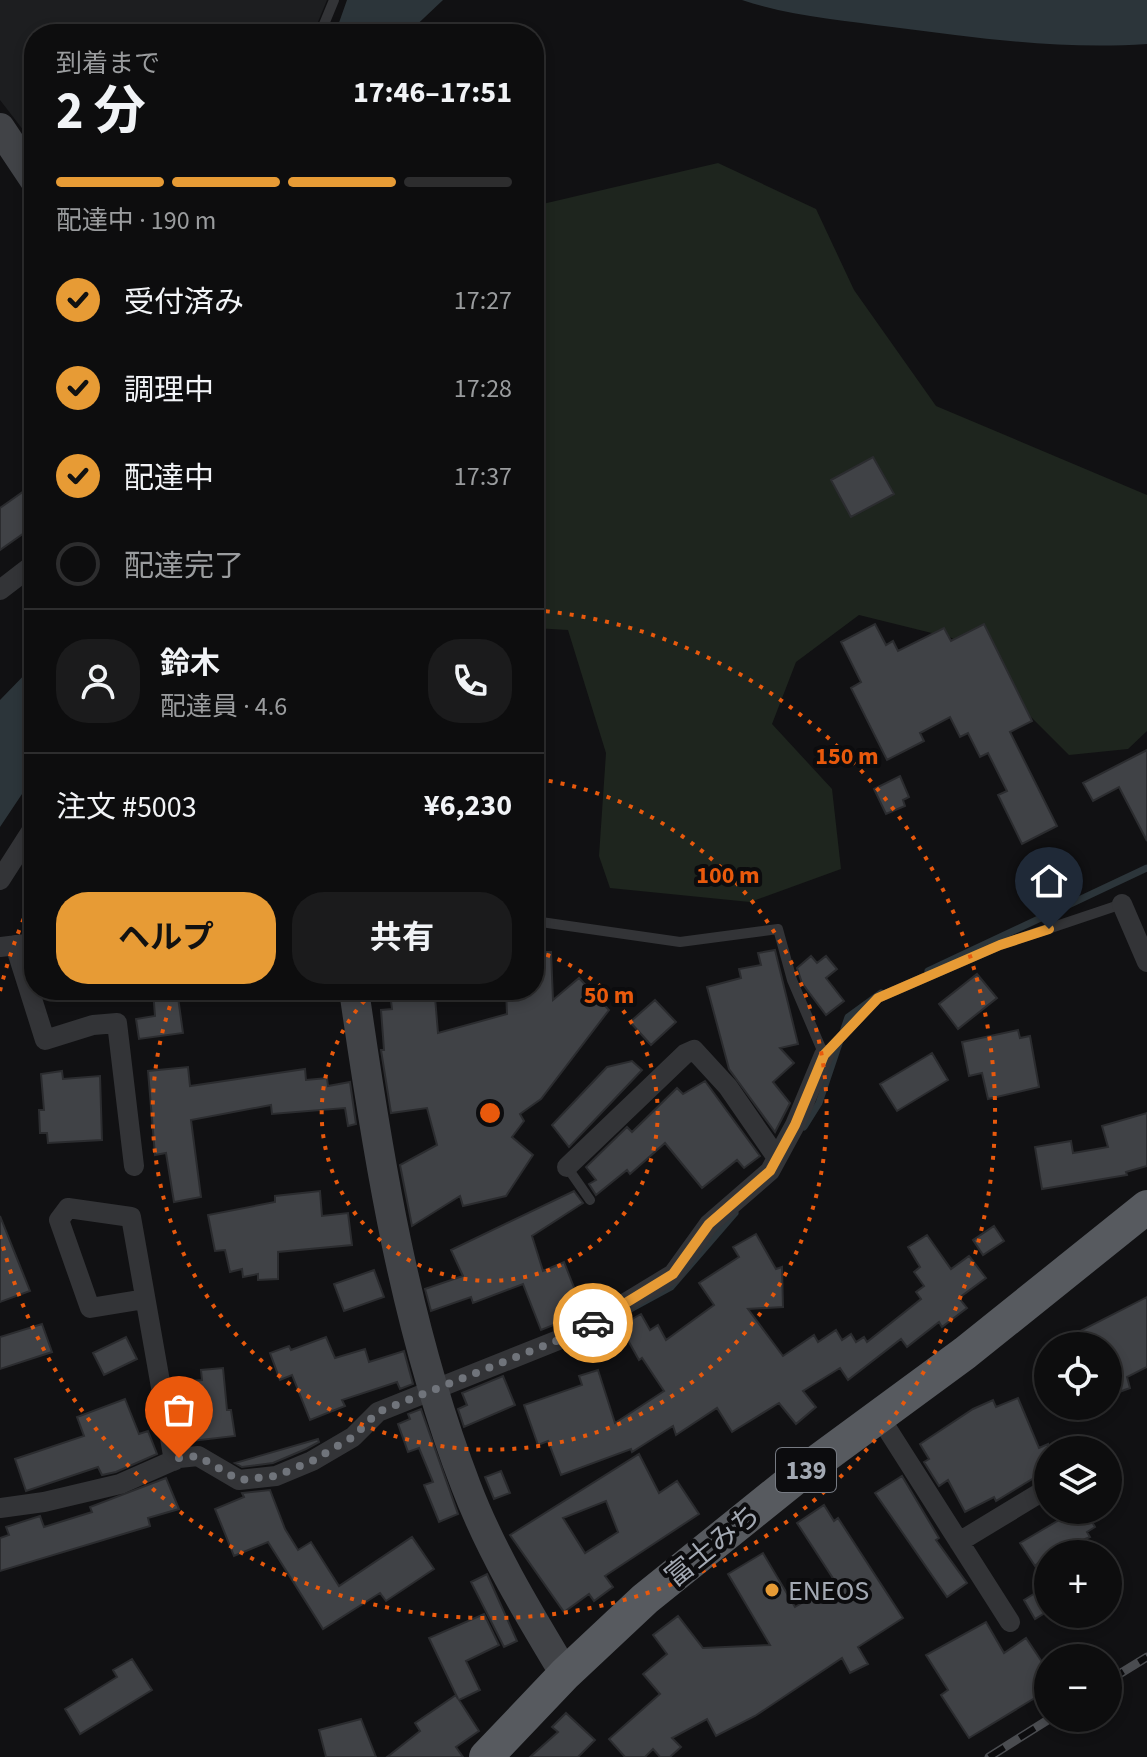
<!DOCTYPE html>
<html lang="ja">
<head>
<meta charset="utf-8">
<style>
	body { margin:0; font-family:"Source Sans 3","Noto Sans JP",sans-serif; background:#1b1b1c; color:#f1f3f6; height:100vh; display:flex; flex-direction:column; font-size:30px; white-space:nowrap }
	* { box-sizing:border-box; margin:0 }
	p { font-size:26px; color:#9a9c9e }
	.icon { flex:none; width:44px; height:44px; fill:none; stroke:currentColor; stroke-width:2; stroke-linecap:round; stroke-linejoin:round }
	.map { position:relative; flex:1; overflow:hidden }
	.panel { position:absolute; left:24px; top:24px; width:520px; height:976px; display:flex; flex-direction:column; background:#0d0d0e; border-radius:32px; box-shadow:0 4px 12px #0003,0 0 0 2px #2d2d2e }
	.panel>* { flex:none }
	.fabs { position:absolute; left:1034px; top:1332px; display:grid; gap:16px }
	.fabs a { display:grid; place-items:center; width:88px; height:88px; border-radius:50%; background:#0d0d0e; box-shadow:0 4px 12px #0003,0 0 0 2px #2d2d2e; font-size:40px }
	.pin { position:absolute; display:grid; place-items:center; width:68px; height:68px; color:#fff; margin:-82px -34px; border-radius:50% 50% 50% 0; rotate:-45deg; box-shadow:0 0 8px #0007 }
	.pin .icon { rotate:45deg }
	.courier { position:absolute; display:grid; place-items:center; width:80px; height:80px; margin:-40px; border:6px solid #e79b35; border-radius:50%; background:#fff; color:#222; box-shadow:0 2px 10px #0007 }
	.summary em { font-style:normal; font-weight:700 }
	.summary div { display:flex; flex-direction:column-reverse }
	.summary { display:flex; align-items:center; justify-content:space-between; height:136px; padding:0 32px }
	h1 { font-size:52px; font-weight:700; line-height:60px }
	.bar { display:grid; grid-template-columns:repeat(4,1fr); gap:12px 8px; align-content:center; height:96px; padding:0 32px }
	.bar i { height:10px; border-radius:6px; background:#2d2d2e }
	.bar .current { background:#e79b35 }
	.bar p { grid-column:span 4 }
	.line { display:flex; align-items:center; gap:20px; padding:0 32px; border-top:2px solid #2d2d2e }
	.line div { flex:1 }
	.round { display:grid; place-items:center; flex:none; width:84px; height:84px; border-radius:32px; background:#1b1b1c }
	ol { padding:0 32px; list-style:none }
	li { display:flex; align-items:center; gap:24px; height:88px }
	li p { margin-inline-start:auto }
	li .icon { padding:8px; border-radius:50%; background:#e79b35; color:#111; stroke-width:4 }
	li:last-child { color:#9a9c9e }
	li i { width:44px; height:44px; border:4px solid #2d2d2e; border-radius:50% }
	.action { display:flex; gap:16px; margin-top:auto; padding:16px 32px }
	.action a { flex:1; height:92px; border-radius:32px; background:#e79b35; color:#111; font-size:32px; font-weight:700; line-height:92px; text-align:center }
	.action a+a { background:#1b1b1c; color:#f1f3f6 }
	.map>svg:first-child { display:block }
	.built { fill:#1d1e20 }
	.green { fill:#1e251e }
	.water { fill:#2c353a }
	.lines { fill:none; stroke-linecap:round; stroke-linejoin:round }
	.stream { stroke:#2c353a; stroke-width:7 }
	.building { fill:#404246; stroke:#2b2c2f; stroke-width:2; fill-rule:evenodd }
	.service { stroke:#333437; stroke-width:10 }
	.minor { stroke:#333437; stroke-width:20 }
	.secondary { stroke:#414347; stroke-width:30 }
	.trunk { stroke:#575a5f; stroke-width:34 }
	.rail-casing { stroke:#4a4c50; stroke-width:9 }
	.rail { stroke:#0c0c0e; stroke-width:6; stroke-dasharray:18; stroke-linecap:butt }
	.done { stroke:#70747b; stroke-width:8; stroke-dasharray:0 14.4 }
	.route { stroke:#e79b35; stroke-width:10 }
	.ring { fill:none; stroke:#e8590c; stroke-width:4; stroke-dasharray:4 8 }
	.poi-dot { fill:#e79b35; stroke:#0c0c0e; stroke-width:3 }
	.labels { text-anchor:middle; stroke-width:8; stroke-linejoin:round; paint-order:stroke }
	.shield { fill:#0c0c0e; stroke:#767a82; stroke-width:2 }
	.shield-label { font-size:26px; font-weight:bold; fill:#a3a9b3 }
	.street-label { font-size:28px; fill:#a3a9b3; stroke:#0c0c0e }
	.poi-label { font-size:28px; fill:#a3a9b3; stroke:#0c0c0e; text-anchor:start }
	.centre { fill:#e8590c; stroke:#0c0c0e; stroke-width:4 }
	.ring-label { font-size:24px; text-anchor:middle; font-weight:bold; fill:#e8590c; stroke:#0c0c0e; stroke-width:8; stroke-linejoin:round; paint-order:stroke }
</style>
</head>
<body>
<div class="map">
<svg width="1147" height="1757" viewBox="0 0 1147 1757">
	<rect width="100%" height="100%" fill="#111113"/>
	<path class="built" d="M0,0H327L313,34H34V144L0,100Z"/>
	<path class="green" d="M718,163L816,209L854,290L936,406L1147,495V731L1128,749L1069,755L952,638L859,615L796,662L772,724L832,789L841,869L750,902L610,888L599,856L606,753L568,630L534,628V206Z"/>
	<path class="water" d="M347,0H443L407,34H335Z
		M742,0H1147V44C1061,50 977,38 892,27C841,20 791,16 742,0Z
		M34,665V776L0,827V700Z"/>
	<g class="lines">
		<path class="stream" d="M928,971L1147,868
			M804,1127L819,1103L848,1017L881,993
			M625,1312L671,1287L735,1213"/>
	</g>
	<path class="building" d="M873,457L894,494L851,517L831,480Z
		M34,484V526L0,550V508Z
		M875,624L886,645L893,641L898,651L944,628L951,641L984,624L1032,721L1010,732L1057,826L1022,844L998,795L1007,791L988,753L980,757L968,733L960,737L950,717L920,733L924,741L887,760L851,688L861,682L841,642Z
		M1147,750V841L1119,787L1093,801L1083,783Z
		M900,776L909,797L903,800L905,806L886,814L874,789Z
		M775,950L798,1044L780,1048L794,1063L773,1082L790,1103L775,1132L729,1069L707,987L741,978L739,969L761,965L758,953Z
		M534,952H551L553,1000L579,978L609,1010L541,1099L520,1114L524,1121L512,1137L533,1155L506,1196L463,1206L460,1196L412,1226L400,1165L437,1145L427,1108L391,1113L381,1050H384L381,1010L392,1009L391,1001L435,997L438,1033L507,1014L506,990H534Z
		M811,956L817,963L826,956L837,969L826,978L844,1001L826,1015L802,983L797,968Z
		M977,974L997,998L958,1029L939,1004Z
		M153,990H177L183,1033L139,1039L136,1019L155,1016Z
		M655,1000L676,1022L651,1045L630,1022Z
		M1018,1030L1020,1038L1030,1036L1039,1087L988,1099L982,1073L969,1076L962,1042Z
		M932,1053L948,1080L897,1111L880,1084Z
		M632,1061L642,1070L569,1147L552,1125L607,1067Z
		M188,1067L190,1086L305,1069L306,1080L327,1078L328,1086L350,1082L356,1124L348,1126L345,1108L272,1114L271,1105L191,1120L201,1197L174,1202L166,1153L155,1155L148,1071Z
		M62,1071L63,1079L100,1076L102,1140L48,1143L47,1133H40L39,1110H44L41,1074Z
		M705,1081L760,1156L744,1168L737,1160L702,1188L665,1143L630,1174L627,1170L596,1195L589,1184L596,1180L586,1167L627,1127L632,1132L677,1088L683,1094Z
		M1147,1113V1166L1126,1172L1127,1175L1042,1189L1035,1147L1071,1141L1073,1153L1108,1147L1102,1126Z
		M320,1191L322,1216L348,1213L352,1245L278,1252V1279L258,1280V1274L243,1277L242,1269L230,1272L225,1250L215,1251L208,1215L275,1202V1196Z
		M574,1191L583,1203L532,1236L543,1271L564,1262L584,1313L541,1330L523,1284L473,1303L471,1297L431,1311L425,1289L463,1276L451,1250Z
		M0,1216L30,1291L0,1302Z
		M994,1226L1004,1241L983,1255L973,1240Z
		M756,1234L776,1269L782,1267L783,1307L748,1309L783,1356L814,1335L818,1342L836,1330L842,1340L851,1334L856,1342L864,1337L867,1342L921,1299L916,1292L924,1286L914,1272L920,1267L908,1247L927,1235L951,1269L969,1256L986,1278L959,1298L967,1308L942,1327L939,1322L907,1347L901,1339L848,1380L840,1368L803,1391L816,1407L796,1424L779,1403L732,1432L717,1408L676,1435L673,1426L632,1452L631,1449L561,1475L548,1441L538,1445L524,1405L582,1385L579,1376L598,1370L615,1423L664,1391L642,1358L639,1360L620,1326L641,1314L650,1330L658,1325L666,1340L714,1305L699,1283L739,1257L733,1247Z
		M374,1270L384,1297L344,1311L334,1284Z
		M1147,1297V1367L1127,1377L1130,1388L1108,1396V1346H1051Z
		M42,1324L52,1352L0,1369V1337Z
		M126,1337L137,1359L104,1375L93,1353Z
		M326,1337L335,1358L365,1349L369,1362L404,1351L413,1384L400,1389L397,1382L342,1400L345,1406L310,1420L292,1375L280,1380L270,1353L289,1346L291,1350Z
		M223,1368L227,1410H231L235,1436L192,1441L191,1432L182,1433L173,1382L202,1380L201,1370Z
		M503,1376L515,1405L464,1427L458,1409L467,1405L462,1393Z
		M1018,1398L1039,1448L1048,1444V1474L1035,1481L1034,1478L996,1501L994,1497L965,1512L948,1480L939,1486L924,1462L929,1459L920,1444L973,1409L993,1400L996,1407Z
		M125,1399L139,1434L148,1431L157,1454L116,1472L102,1475L98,1467L26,1491L15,1459L84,1436L77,1417Z
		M421,1409L458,1514L439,1522L424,1485L433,1482L419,1448L408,1452L398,1424L410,1419L408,1414Z
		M318,1439L319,1442L306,1449L273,1463L242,1467L235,1463Z
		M639,1454L659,1493L677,1481L699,1514L605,1576L613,1587L594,1601L589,1594L564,1612L510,1535ZM606,1501L618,1532L585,1553L563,1518Z
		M501,1471L510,1493L494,1499L485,1477Z
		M902,1476L939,1538L936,1540L967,1583L947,1597L875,1493Z
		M166,1478L179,1509L148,1518L150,1526L0,1571V1538L9,1535L6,1527L40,1516L44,1527L92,1512L90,1507Z
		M270,1490L285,1529L298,1550L311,1542L339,1586L412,1537L434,1569L386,1601L380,1593L323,1629L268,1542L234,1556L215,1509L244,1497L242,1493Z
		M824,1505L834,1521L838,1518L903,1618L858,1647L868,1664L850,1673L842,1658L755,1716L716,1736L707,1719L672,1738L681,1747L670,1757H660L653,1749L645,1757H625L609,1739L660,1694L643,1674L667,1654L653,1635L678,1616L703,1648L770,1645L728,1574L763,1553L795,1607L836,1583L797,1523Z
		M1076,1510L1079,1515L1086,1511L1095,1527L1087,1532L1090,1537L1048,1554L1035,1566L1020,1543Z
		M487,1574L517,1641L504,1647L471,1582Z
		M1048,1585V1611L1035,1619L1024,1600Z
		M484,1614L499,1645L466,1661L480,1690L459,1700L479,1731L456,1747L463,1757H387L420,1731L415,1723L456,1695L458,1699L429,1638Z
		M986,1622L1004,1653L1026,1638L1048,1671V1690L969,1738L941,1695L948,1690L926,1655Z
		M132,1659L152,1690L80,1734L65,1709L117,1677L113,1670Z
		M566,1713L595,1740L578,1757H530L558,1732L552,1727Z
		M361,1719L376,1757H326L319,1730Z"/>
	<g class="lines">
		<path class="service" d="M320,34L334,0
			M534,921L680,942L778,929L792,980L824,1055L878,998L1000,945L1122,904
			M567,1167L590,1200"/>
		<path class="minor" d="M0,590L34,564
			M0,880L34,827
			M1122,904L1147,962
			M15,945L45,1040L93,1025L117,1023L134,1166
			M0,947L34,943
			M567,1167L685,1054L694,1050L728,1087L777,1158
			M145,1299L90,1308L59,1220L68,1208L131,1217L174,1461
			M879,1416L1010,1622
			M0,1508L44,1502L120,1484L179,1458L198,1456L239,1480L276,1476L312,1461L353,1437L378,1412L576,1333L673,1274L709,1224L770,1171L795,1125L824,1055
			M959,1542L1048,1488"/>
		<path class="secondary" d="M0,128L34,179
			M354,990C378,1158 405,1327 466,1486C491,1552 529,1614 565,1674"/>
		<path class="trunk" d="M486,1757L565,1674L645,1599L799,1475L965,1353L1147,1207"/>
		<defs>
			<path id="rail" d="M1108,1681L1147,1657
				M989,1757L1051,1718"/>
		</defs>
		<use href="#rail" class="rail-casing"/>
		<use href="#rail" class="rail"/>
	</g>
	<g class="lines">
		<path class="done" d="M179,1458L198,1456L239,1480L276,1476L312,1461L353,1437L378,1412L576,1333L593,1323"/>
		<path class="route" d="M593,1323L673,1274L709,1224L770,1171L795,1125L824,1055L878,998L1000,945L1049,929"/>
	</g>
	<g class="ring">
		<path d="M535 951A168 168 0 1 1 375 990"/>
		<path d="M537 779A337 337 0 1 1 175 992"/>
		<path d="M0 991A505 505 0 0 1 32 900M534 610A505 505 0 1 1 0 1235"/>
	</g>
	<circle class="poi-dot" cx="772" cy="1590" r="8"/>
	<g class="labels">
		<rect class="shield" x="776" y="1448" width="60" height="44" rx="6"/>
		<g class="shield-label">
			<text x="806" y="1479">139</text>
		</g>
		<g class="street-label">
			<text transform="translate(712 1545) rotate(-39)" y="10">富士みち</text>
		</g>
		<g class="poi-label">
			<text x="788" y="1600">ENEOS</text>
		</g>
	</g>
	<circle cx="490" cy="1113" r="12" class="centre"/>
	<g class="ring-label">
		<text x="847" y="764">150 m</text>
		<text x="728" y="883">100 m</text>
		<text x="609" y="1003">50 m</text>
	</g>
</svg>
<div class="fabs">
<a><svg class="icon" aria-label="locate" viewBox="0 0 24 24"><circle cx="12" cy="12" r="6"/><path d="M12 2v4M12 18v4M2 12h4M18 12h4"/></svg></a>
<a><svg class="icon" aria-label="layers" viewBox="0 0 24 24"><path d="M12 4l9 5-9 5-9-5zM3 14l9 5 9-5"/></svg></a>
<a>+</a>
<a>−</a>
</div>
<div class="pin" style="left:179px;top:1458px;background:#ea580c"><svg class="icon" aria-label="bag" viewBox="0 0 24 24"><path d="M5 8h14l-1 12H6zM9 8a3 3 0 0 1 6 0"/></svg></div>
<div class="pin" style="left:1049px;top:929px;background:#1f2937"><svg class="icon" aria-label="home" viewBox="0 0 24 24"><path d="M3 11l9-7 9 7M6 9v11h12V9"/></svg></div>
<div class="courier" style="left:593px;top:1323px"><svg class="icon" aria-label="car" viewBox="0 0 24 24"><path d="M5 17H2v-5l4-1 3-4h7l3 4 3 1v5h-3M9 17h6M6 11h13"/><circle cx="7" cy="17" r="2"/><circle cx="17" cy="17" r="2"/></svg></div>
<section class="panel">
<div class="summary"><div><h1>2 分</h1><p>到着まで</p></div><em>17:46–17:51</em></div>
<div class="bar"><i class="current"></i><i class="current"></i><i class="current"></i><i></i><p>配達中 · 190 m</p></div>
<ol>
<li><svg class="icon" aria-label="check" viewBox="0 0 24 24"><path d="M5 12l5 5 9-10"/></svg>受付済み<p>17:27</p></li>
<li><svg class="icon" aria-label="check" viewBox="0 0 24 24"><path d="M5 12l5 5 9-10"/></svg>調理中<p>17:28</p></li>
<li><svg class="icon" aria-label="check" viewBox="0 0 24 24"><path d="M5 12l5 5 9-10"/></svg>配達中<p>17:37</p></li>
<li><i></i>配達完了</li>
</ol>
<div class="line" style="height:144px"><a class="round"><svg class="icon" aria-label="person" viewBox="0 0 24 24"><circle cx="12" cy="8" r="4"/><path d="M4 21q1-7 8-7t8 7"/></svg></a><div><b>鈴木</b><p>配達員 · 4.6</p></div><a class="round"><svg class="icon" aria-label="phone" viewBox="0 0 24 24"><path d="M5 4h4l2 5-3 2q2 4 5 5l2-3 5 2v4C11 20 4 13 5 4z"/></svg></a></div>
<div class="line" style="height:104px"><div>注文 #5003</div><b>¥6,230</b></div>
<div class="action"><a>ヘルプ</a><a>共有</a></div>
</section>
</div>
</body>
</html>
